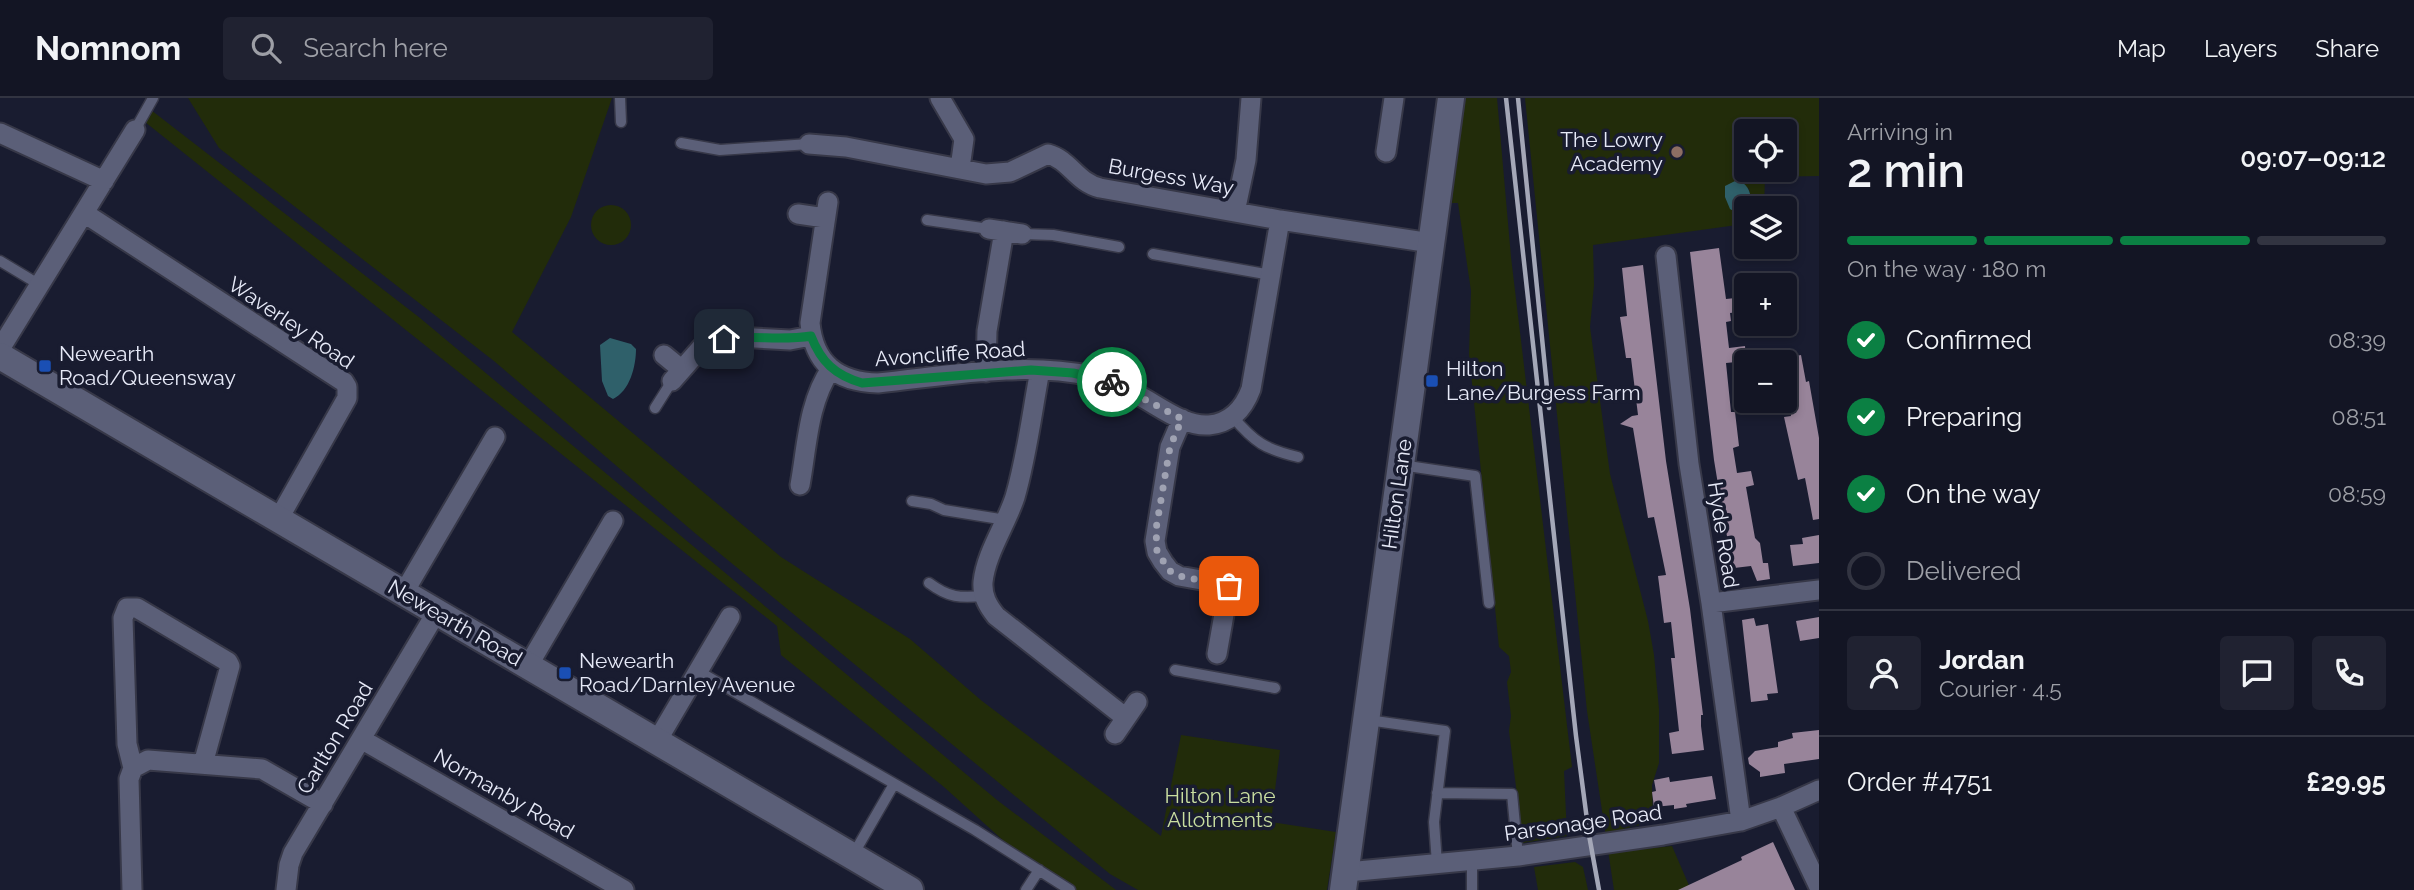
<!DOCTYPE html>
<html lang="en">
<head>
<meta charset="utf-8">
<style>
	body { margin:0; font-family:Raleway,sans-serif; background:#202231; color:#f1f3f6; height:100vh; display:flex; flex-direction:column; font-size:26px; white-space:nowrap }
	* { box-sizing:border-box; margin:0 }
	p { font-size:23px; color:#9d9fa6 }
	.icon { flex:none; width:38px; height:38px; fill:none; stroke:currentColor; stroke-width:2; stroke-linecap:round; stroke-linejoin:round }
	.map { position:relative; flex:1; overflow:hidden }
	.side { display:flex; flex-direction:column; background:#131524; width:595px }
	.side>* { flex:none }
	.tools { position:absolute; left:1734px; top:21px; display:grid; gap:14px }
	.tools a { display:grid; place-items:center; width:63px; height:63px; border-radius:7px; background:#131524; box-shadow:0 4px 10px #0003,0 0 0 2px #323441; font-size:35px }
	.pin { position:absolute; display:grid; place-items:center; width:60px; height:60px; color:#fff; margin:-30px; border-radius:14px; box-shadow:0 4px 10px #0006 }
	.courier { position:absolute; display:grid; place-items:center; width:70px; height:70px; margin:-35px; border:5px solid #0b8043; border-radius:50%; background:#fff; color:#222; box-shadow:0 2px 9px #0007 }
	.head em { font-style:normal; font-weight:600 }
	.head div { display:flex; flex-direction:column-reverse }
	.head { display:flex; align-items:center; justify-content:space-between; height:119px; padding:0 28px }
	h1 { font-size:46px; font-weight:600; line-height:52px }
	.bar { display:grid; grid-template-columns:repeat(4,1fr); gap:10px 7px; align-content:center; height:84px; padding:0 28px }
	.bar i { height:9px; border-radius:5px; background:#323441 }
	.bar .active { background:#0b8043 }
	.bar p { grid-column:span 4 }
	.line { display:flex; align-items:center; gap:18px; padding:0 28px; border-top:2px solid #323441 }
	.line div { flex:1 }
	.round { display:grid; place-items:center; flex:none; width:74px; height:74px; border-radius:7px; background:#202231 }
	ol { padding:0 28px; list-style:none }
	li { display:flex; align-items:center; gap:21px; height:77px }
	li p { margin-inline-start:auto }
	li .icon { padding:7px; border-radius:50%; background:#0b8043; color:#fff; stroke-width:4 }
	li:last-child { color:#9d9fa6 }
	li i { width:38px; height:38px; border:4px solid #323441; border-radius:50% }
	header { display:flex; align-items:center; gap:42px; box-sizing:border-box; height:98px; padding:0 35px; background:#131524; border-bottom:2px solid #323441 }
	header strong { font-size:33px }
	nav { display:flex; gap:38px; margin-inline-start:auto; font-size:24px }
	.search { width:490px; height:63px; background:#202231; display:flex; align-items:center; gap:18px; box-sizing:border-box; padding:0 24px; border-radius:7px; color:#9d9fa6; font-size:26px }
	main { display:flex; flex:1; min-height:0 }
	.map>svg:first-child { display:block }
	.green { fill:#222c0a; fill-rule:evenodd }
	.water { fill:#2f606a }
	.building { fill:#98849a }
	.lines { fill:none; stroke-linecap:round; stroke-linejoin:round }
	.lane-casing { stroke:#373848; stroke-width:13 }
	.street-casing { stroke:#373848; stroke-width:23 }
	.secondary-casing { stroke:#373848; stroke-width:30 }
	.lane { stroke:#5b5f78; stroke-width:10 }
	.street { stroke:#5b5f78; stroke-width:19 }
	.secondary { stroke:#5b5f78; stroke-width:26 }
	.rail { stroke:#a4a7b7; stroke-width:4.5 }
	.done { stroke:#9fa2b2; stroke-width:7; stroke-dasharray:0 12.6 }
	.route { stroke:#0b8043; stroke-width:9 }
	.education-dot { fill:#8d6e63; stroke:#191c30; stroke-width:2.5 }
	.transit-dot { fill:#1a4fb4; stroke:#191c30; stroke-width:2.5 }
	.labels { text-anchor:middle; stroke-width:7; stroke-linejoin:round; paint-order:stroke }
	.poi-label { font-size:21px; fill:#e7eaf8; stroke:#191c30; text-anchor:start }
	.street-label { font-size:21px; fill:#e7eaf8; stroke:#191c30 }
	.park-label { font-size:21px; fill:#c9dea0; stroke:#191c30 }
</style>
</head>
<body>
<header>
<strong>Nomnom</strong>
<div class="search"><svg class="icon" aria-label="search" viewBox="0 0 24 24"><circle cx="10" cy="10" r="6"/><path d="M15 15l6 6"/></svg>Search here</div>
<nav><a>Map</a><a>Layers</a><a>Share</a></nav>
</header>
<main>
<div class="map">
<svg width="1819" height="792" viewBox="0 0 1819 792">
	<rect width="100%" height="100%" fill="#191c30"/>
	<path class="green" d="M188,0H612L571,119L512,234L781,459L910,541L982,603L1161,738L1181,637L1280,652L1271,724L1336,734L1327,792H1138L1110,776L696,436L494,263L219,50Z
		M1466,0H1497L1511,159L1572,669L1564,673L1567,738L1523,745L1509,633L1511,618L1507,584L1511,574L1509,558L1499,549L1469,256L1471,193L1458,105H1452L1458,38Z
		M1525,0H1819V78L1765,79L1764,110H1750L1752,103L1748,89L1743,116L1746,114V123L1737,127L1593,147L1594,187L1590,229L1610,376L1648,523L1654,557L1659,611V665L1652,687L1653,724L1623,731L1627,753L1672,748L1691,792H1614L1587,613ZM1746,33H1785V72H1746Z
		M151,12L420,220L997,702L1116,792H1075L1006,745L944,689L781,557L777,528L145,24Z
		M591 127a20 20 0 1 1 40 0a20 20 0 1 1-40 0Z
		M1575,764L1583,769L1588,792H1538L1534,769Z"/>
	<path class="water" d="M1737,82C1749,85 1753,99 1750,110H1746V114L1737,115L1730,111L1725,99V88Z
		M610,240L631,246L636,251C636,268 630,293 613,301L608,298L602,283L600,247Z"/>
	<path class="building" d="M1719,150L1726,201L1745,199L1746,213L1730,215L1731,223L1726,224L1729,250L1745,248L1746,263L1726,265L1731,314H1735L1739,348L1733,350L1737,375L1751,373L1754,387L1746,389L1755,440L1760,445L1763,465H1768L1770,481L1757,483L1751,468L1734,470L1725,429L1714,362L1690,154Z
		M1643,167L1666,363L1690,511L1703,617H1701V628L1704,652L1672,656L1669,635L1679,633L1671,560H1675L1671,524L1664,525L1658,478L1666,477L1654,419L1648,420L1633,330L1620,326L1632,318L1638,317L1631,260H1626L1620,219L1627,218L1622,170Z
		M1801,257L1806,284L1809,283L1819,340V421L1813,422L1805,380L1798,382L1784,319L1791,318L1785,287V260Z
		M1819,437V465L1793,468L1790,447L1803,446L1802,440Z
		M1819,519V540L1800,543L1796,523Z
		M1754,520L1756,528L1768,526L1778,595L1767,596L1768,602L1751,604L1742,522Z
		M1819,632V661L1784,666L1785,675L1760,679V674L1749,666L1748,660L1755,653L1778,649V644L1793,640L1792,635Z
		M1712,678L1716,701L1686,706L1687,709L1674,711V707L1654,709L1652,694L1656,693L1654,682L1669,679L1670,684Z
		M1773,744L1795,792H1678L1742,762L1741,759Z"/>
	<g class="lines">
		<defs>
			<path id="lane" d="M620,0L621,24
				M135,32L153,0
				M681,45L720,52L809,46
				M927,122L989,131
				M1022,136L1053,137L1119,149
				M1153,156L1271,177
				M0,163L40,187
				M655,310L672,283
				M1232,318C1255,345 1265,351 1298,359
				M1401,367L1475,378L1489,505
				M912,403L931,406L944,412L1006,422
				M929,485C949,500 960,500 984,498
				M1175,572L1275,590
				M698,573L975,732L1070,792
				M1368,622L1445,633L1434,724L1437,766
				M1437,695L1512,696L1518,758
				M853,757L894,686
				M1472,763V792
				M1026,792L1039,772"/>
			<path id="street" d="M940,0L964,41L960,70
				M0,35L104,83
				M809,46L846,49L986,76L1010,74L1048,56C1070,62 1076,84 1100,90L1280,122L1431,145
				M1386,54L1394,0
				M828,104L810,225C814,266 838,284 878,285C947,278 1022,263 1091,278C1107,282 1122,288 1136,296C1158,307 1184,329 1209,327C1231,325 1244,310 1251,291L1280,122
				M1235,114L1246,62L1251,0
				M84,115L344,284L347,289V300L278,422
				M798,116L825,120
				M989,131L1022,136
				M1666,158L1689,366L1711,505L1741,723
				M0,251L135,32
				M664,257L681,271
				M1040,272C1032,314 1027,358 1015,399C1006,427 986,455 983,484C982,498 988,508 996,518L1126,620
				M986,274L987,233L1004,133
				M672,283L701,250L724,241L737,239L790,242L811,238
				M1182,321L1170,349L1155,443L1157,454L1163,464L1170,473L1179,478L1246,490
				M800,387C807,349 808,304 831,271
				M403,496L495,339
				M1711,505L1819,492
				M1217,556L1229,488
				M528,568L613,423
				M1115,636L1137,604
				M361,641L624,792
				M657,643L730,519
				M133,670L148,662L262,671L323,706
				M1781,709L1819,789
				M1347,774L1518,758L1663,737L1741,723L1781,709L1819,692
				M132,792L129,681L133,670L127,646L123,520L127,510H137L228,564L230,568L203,666
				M286,792L289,767L293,755L436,515"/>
			<path id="secondary" d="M0,258L910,792
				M1343,792L1451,0"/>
		</defs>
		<use href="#lane" class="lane-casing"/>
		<use href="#street" class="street-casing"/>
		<use href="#secondary" class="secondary-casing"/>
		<use href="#lane" class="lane"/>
		<use href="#street" class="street"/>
		<use href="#secondary" class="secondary"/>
		<path class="rail" d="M1506,0L1576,638L1589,737L1599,792
			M1518,0L1549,310"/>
	</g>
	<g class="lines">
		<path class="done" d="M1112,284L1182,321L1170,349L1156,431L1157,454L1170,473L1179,478L1229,488"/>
		<path class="route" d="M724,241C753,237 782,243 811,238C821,264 835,277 862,285L1031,272L1073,275L1112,284"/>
	</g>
	<circle class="education-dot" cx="1677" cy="54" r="7"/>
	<g class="transit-dot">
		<rect x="38" y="261" width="14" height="14" rx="3.5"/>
		<rect x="1425" y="276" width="14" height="14" rx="3.5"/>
		<rect x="558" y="568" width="14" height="14" rx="3.5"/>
	</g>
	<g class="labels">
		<g class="poi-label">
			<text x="1663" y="49" text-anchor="end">The Lowry<tspan x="1663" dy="24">Academy</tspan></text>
			<text x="59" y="263">Newearth<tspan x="59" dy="24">Road/Queensway</tspan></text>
			<text x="1446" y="278">Hilton<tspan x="1446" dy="24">Lane/Burgess Farm</tspan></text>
			<text x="579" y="570">Newearth<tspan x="579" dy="24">Road/Darnley Avenue</tspan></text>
		</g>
		<g class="street-label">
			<text transform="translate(1171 79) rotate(10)" y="7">Burgess Way</text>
			<text transform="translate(291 225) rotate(34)" y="7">Waverley Road</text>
			<text transform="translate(950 256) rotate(-4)" y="7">Avoncliffe Road</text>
			<text transform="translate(1397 396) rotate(-82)" y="7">Hilton Lane</text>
			<text transform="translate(1723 437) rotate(81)" y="7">Hyde Road</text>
			<text transform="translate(455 525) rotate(30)" y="7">Newearth Road</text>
			<text transform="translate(335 640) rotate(-59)" y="7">Carlton Road</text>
			<text transform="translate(504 696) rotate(30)" y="7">Normanby Road</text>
			<text transform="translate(1583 725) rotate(-8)" y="7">Parsonage Road</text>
		</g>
		<g class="park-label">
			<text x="1220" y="705">Hilton Lane<tspan x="1220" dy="24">Allotments</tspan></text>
		</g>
	</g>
</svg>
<div class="tools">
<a><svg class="icon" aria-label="locate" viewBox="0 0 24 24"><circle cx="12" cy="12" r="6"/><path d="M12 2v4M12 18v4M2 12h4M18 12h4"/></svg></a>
<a><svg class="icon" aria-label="layers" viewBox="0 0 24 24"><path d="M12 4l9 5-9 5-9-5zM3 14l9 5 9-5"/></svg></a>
<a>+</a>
<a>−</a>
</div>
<div class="pin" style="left:1229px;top:488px;background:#ea580c"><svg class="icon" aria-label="bag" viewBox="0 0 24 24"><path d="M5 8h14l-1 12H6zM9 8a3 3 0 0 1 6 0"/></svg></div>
<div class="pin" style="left:724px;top:241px;background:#1f2937"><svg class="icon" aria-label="home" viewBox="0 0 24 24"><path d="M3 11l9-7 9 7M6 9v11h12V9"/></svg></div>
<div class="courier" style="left:1112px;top:284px"><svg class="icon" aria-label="bike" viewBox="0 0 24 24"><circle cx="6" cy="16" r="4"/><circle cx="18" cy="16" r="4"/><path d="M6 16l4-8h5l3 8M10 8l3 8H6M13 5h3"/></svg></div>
</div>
<section class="side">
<div class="head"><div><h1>2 min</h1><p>Arriving in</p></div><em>09:07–09:12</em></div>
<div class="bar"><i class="active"></i><i class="active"></i><i class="active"></i><i></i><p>On the way · 180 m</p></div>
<ol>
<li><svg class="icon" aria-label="check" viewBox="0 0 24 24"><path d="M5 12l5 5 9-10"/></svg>Confirmed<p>08:39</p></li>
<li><svg class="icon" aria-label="check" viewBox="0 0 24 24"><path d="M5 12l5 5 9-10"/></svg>Preparing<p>08:51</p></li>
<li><svg class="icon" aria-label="check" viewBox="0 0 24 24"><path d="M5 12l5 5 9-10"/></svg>On the way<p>08:59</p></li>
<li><i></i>Delivered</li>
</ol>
<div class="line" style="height:126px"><a class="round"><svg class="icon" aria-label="person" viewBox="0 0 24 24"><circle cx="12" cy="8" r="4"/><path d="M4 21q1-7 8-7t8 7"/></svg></a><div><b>Jordan</b><p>Courier · 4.5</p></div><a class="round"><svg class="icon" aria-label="chat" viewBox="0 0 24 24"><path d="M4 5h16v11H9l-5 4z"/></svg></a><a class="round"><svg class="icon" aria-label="phone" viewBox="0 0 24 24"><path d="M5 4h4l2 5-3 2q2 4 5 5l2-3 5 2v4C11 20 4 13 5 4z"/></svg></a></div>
<div class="line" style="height:91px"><div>Order #4751</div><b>£29.95</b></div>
</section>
</main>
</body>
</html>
